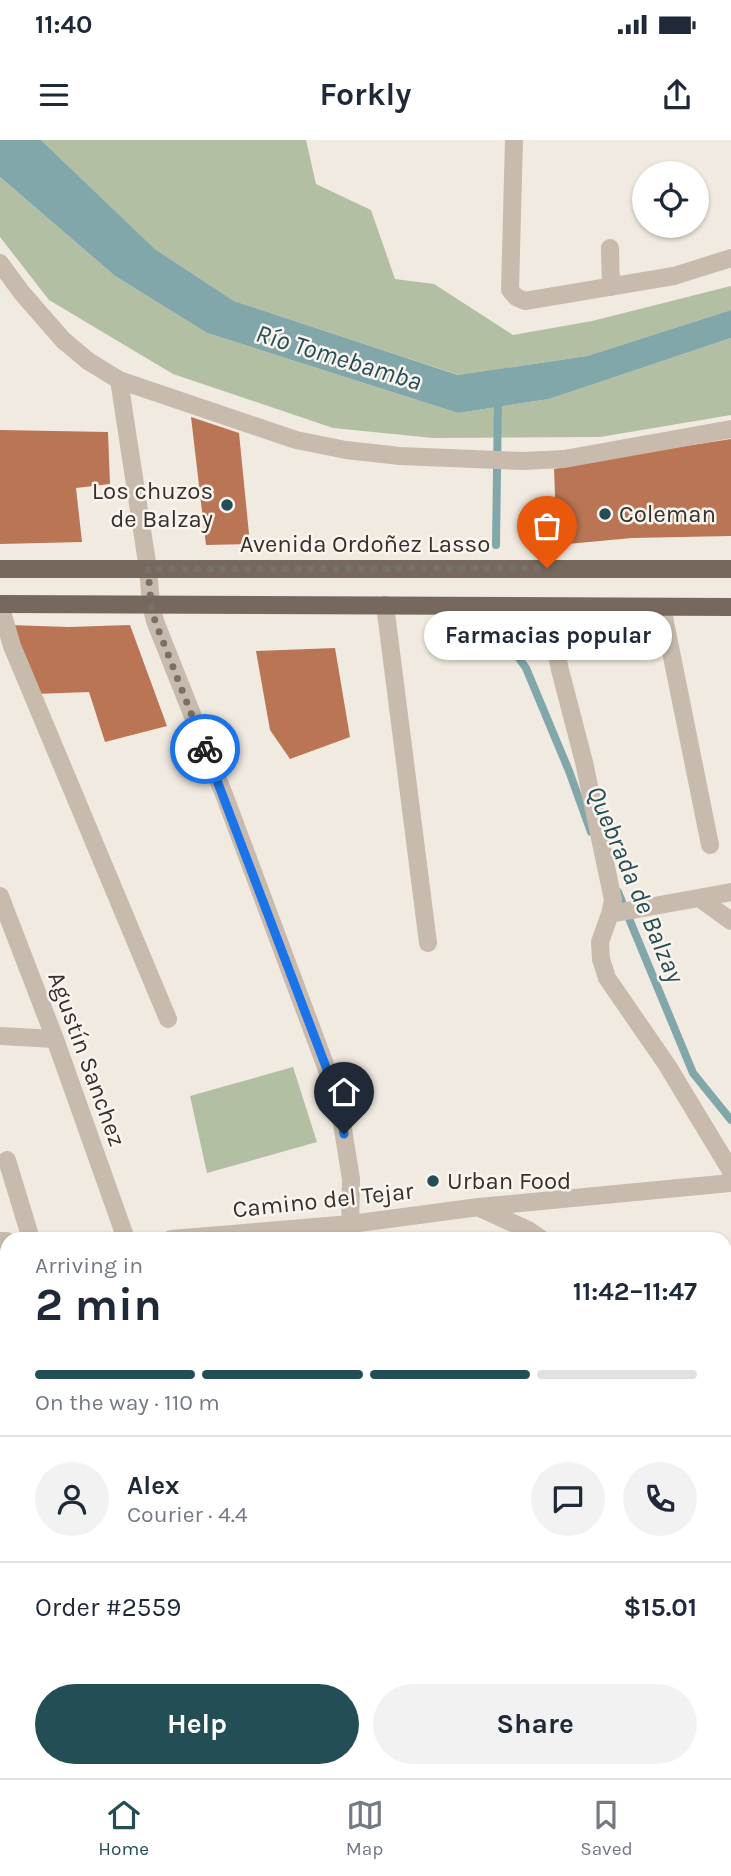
<!DOCTYPE html>
<html lang="en">
<head>
<meta charset="utf-8">
<style>
	body { margin:0; font-family:Karla,sans-serif; background:#f2f2f3; color:#1f2937; height:100vh; display:flex; flex-direction:column; font-size:26px; white-space:nowrap }
	* { box-sizing:border-box; margin:0 }
	p { font-size:23px; color:#747a83 }
	.icon { flex:none; width:38px; height:38px; fill:none; stroke:currentColor; stroke-width:2; stroke-linecap:round; stroke-linejoin:round }
	.map { position:relative; flex:1; overflow:hidden }
	.side { position:absolute; left:0px; top:1092px; width:732px; height:546px; display:flex; flex-direction:column; background:#fff; border-radius:21px 21px 0 0; box-shadow:0 2px 5px #0004 }
	.side>* { flex:none }
	.tools { position:absolute; left:632px; top:21px; display:grid; gap:14px }
	.tools a { display:grid; place-items:center; width:77px; height:77px; border-radius:50%; background:#fff; box-shadow:0 2px 5px #0004; font-size:35px }
	.pin { position:absolute; display:grid; place-items:center; width:60px; height:60px; color:#fff; margin:-72px -30px; border-radius:50% 50% 50% 0; rotate:-45deg; box-shadow:0 0 7px #0007 }
	.pin .icon { rotate:45deg }
	.courier { position:absolute; display:grid; place-items:center; width:70px; height:70px; margin:-35px; border:5px solid #1a73e8; border-radius:50%; background:#fff; color:#222; box-shadow:0 2px 9px #0007 }
	.bubble { position:absolute; height:49px; border-radius:24px; background:#fff; box-shadow:0 2px 5px #0004; font-size:23px; font-weight:700; line-height:49px; text-align:center }
	.overview em { font-style:normal; font-weight:700 }
	.overview div { display:flex; flex-direction:column-reverse }
	.overview { display:flex; align-items:center; justify-content:space-between; height:119px; padding:0 35px }
	h1 { font-size:46px; font-weight:700; line-height:52px }
	.bar { display:grid; grid-template-columns:repeat(4,1fr); gap:10px 7px; align-content:center; height:84px; padding:0 35px }
	.bar i { height:9px; border-radius:5px; background:#e0e1e3 }
	.bar .on { background:#244e55 }
	.bar p { grid-column:span 4 }
	.line { display:flex; align-items:center; gap:18px; padding:0 35px; border-top:2px solid #e0e1e3 }
	.line div { flex:1 }
	.round { display:grid; place-items:center; flex:none; width:74px; height:74px; border-radius:37px; background:#f2f2f3 }
	.button { display:flex; gap:14px; margin-top:auto; padding:14px 35px }
	.button a { flex:1; height:80px; border-radius:42px; background:#244e55; color:#fff; font-size:28px; font-weight:700; line-height:80px; text-align:center }
	.button a+a { background:#f2f2f3; color:#1f2937 }
	.status { display:flex; justify-content:space-between; align-items:center; height:49px; padding:0 35px; background:#fff; direction:ltr }
	.status svg { height:19px; fill:currentColor }
	header { display:flex; justify-content:space-between; align-items:center; height:91px; padding:0 35px; background:#fff; font-size:32px; font-weight:700 }
	.menu { display:flex; justify-content:space-around; align-items:center; height:98px; border-top:2px solid #e0e1e3; background:#fff; font-size:19px; color:#747a83 }
	.menu a { display:grid; justify-items:center; gap:4px }
	.menu .on { color:#244e55 }
	.map>svg:first-child { display:block }
	.green { fill:#b3bfa2 }
	.water { fill:#82a7ab }
	.lines { fill:none; stroke-linecap:round; stroke-linejoin:round }
	.stream { stroke:#82a7ab; stroke-width:8 }
	.building { fill:#ba7555 }
	.minor { stroke:#c8bbad; stroke-width:18 }
	.major { stroke:#77685e; stroke-width:18 }
	.done { stroke:#78716a; stroke-width:7; stroke-dasharray:0 12.6 }
	.route { stroke:#1a73e8; stroke-width:9 }
	.poi-dot { fill:#244e55; stroke:#f9f4ed; stroke-width:2.5 }
	.labels { text-anchor:middle; stroke-width:5; stroke-linejoin:round; paint-order:stroke }
	.poi-label { font-size:24px; fill:#37302b; stroke:#f9f4ed; text-anchor:start }
	.street-label { font-size:24px; fill:#37302b; stroke:#f9f4ed }
	.water-label { font-size:26px; font-style:italic; fill:#244e55; stroke:#f9f4ed }
</style>
</head>
<body>
<div class="status"><b>11:40</b><svg viewBox="0 0 49 12"><path d="M0 12V9h3v3zM5 12V6h3v6zM10 12V3h3v9zM15 12V0h3v12zM26 1h20v11H26zM47 4h2v5h-2z"/></svg></div>
<header><svg class="icon" aria-label="menu" viewBox="0 0 24 24"><path d="M4 6h16M4 12h16M4 18h16"/></svg>Forkly<svg class="icon" aria-label="share" viewBox="0 0 24 24"><path d="M12 15V3M7 8l5-5 5 5M5 13v7h14v-7"/></svg></header>
<div class="map">
<svg width="731" height="1638" viewBox="0 0 731 1638">
	<rect width="100%" height="100%" fill="#f1eae0"/>
	<path class="green" d="M41,0H306L316,44L371,70L395,139L434,144L513,195L592,181L731,146V170L587,216L459,235L234,161L155,109Z
		M0,37L115,136L207,193L458,273L549,259L731,198V275L600,297L433,298L333,288L173,234L49,160L0,97Z
		M293,927L317,1002L207,1033L190,956Z"/>
	<path class="water" d="M0,0H41L155,109L234,161L458,235L587,216L731,170V198L549,259L458,273L207,193L115,136L0,37Z"/>
	<g class="lines">
		<path class="stream" d="M496,405L498,257
			M518,517L526,528L569,631L591,692
			M618,752L693,933L731,980"/>
	</g>
	<path class="building" d="M191,277L239,293L250,404L206,405Z
		M0,290L108,292L110,344L76,348L82,402L0,404Z
		M731,299V396L632,398L557,405L554,329L634,314Z
		M9,485L69,487L130,485L167,586L105,602L89,552L35,554Z
		M335,508L350,597L290,619L270,590L256,511Z"/>
	<g class="lines">
		<path class="minor" d="M514,0L510,150L516,157L525,161L674,136L731,118
			M610,108L611,147
			M0,123L22,153L63,200L88,221L119,240L296,300L346,310L400,316L523,321L564,319L731,289
			M119,240L148,429L151,464L155,481L225,657L326,927L340,971L351,1039L350,1099
			M0,465L12,506L168,879
			M385,465L428,803
			M547,467L560,530L584,622L613,760L610,774L600,802L601,819L607,838L667,925L731,1031
			M662,467L710,705
			M0,756L55,899L126,1099
			M699,758L731,781
			M610,774L731,752
			M0,896L55,899
			M7,1020L31,1099
			M482,1069L528,1090L541,1099
			M171,1099L351,1084L479,1067L731,1043
			M0,1101H7
			M724,1235L731,1240
			M0,1342H7
			M0,1531H7
			M724,1534H731
			M724,1583L731,1575
			M280,1638L284,1631
			M683,1638L688,1631"/>
		<path class="major" d="M0,429H731
			M0,464L731,467"/>
	</g>
	<g class="lines">
		<path class="done" d="M205,609L155,481L151,464L148,429L547,428"/>
		<path class="route" d="M205,609L326,927L340,971L344,994"/>
	</g>
	<g class="poi-dot">
		<circle cx="227" cy="365" r="7"/>
		<circle cx="605" cy="374" r="7"/>
		<circle cx="433" cy="1041" r="7"/>
	</g>
	<g class="labels">
		<g class="poi-label">
			<text x="213" y="359" text-anchor="end">Los chuzos<tspan x="213" dy="28">de Balzay</tspan></text>
			<text x="619" y="382">Coleman</text>
			<text x="447" y="1049">Urban Food</text>
		</g>
		<g class="street-label">
			<text x="365" y="412">Avenida Ordoñez Lasso</text>
			<text transform="translate(87 919) rotate(70)" y="8">Agustín Sanchez</text>
			<text transform="translate(323 1060) rotate(-6)" y="8">Camino del Tejar</text>
		</g>
		<g class="water-label">
			<text transform="translate(339 217) rotate(17)" y="9">Río Tomebamba</text>
			<text transform="translate(636 744) rotate(67)" y="9">Quebrada de Balzay</text>
		</g>
	</g>
</svg>
<div class="tools">
<a><svg class="icon" aria-label="locate" viewBox="0 0 24 24"><circle cx="12" cy="12" r="6"/><path d="M12 2v4M12 18v4M2 12h4M18 12h4"/></svg></a>
</div>
<div class="pin" style="left:547px;top:428px;background:#ea580c"><svg class="icon" aria-label="bag" viewBox="0 0 24 24"><path d="M5 8h14l-1 12H6zM9 8a3 3 0 0 1 6 0"/></svg></div>
<div class="pin" style="left:344px;top:994px;background:#1f2937"><svg class="icon" aria-label="home" viewBox="0 0 24 24"><path d="M3 11l9-7 9 7M6 9v11h12V9"/></svg></div>
<div class="courier" style="left:205px;top:609px"><svg class="icon" aria-label="bike" viewBox="0 0 24 24"><circle cx="6" cy="16" r="4"/><circle cx="18" cy="16" r="4"/><path d="M6 16l4-8h5l3 8M10 8l3 8H6M13 5h3"/></svg></div>
<div class="bubble" style="left:424px;top:471px;width:248px">Farmacias popular</div>
<section class="side">
<div class="overview"><div><h1>2 min</h1><p>Arriving in</p></div><em>11:42–11:47</em></div>
<div class="bar"><i class="on"></i><i class="on"></i><i class="on"></i><i></i><p>On the way · 110 m</p></div>
<div class="line" style="height:126px"><a class="round"><svg class="icon" aria-label="person" viewBox="0 0 24 24"><circle cx="12" cy="8" r="4"/><path d="M4 21q1-7 8-7t8 7"/></svg></a><div><b>Alex</b><p>Courier · 4.4</p></div><a class="round"><svg class="icon" aria-label="chat" viewBox="0 0 24 24"><path d="M4 5h16v11H9l-5 4z"/></svg></a><a class="round"><svg class="icon" aria-label="phone" viewBox="0 0 24 24"><path d="M5 4h4l2 5-3 2q2 4 5 5l2-3 5 2v4C11 20 4 13 5 4z"/></svg></a></div>
<div class="line" style="height:91px"><div>Order #2559</div><b>$15.01</b></div>
<div class="button"><a>Help</a><a>Share</a></div>
</section>
</div>
<nav class="menu">
<a class="on"><svg class="icon" aria-label="home" viewBox="0 0 24 24"><path d="M3 11l9-7 9 7M6 9v11h12V9"/></svg>Home</a>
<a><svg class="icon" aria-label="map" viewBox="0 0 24 24"><path d="M3 6l6-2 6 2 6-2v14l-6 2-6-2-6 2zM9 4v14M15 6v14"/></svg>Map</a>
<a><svg class="icon" aria-label="saved" viewBox="0 0 24 24"><path d="M7 4h10v16l-5-4-5 4z"/></svg>Saved</a>
</nav>
</body>
</html>
